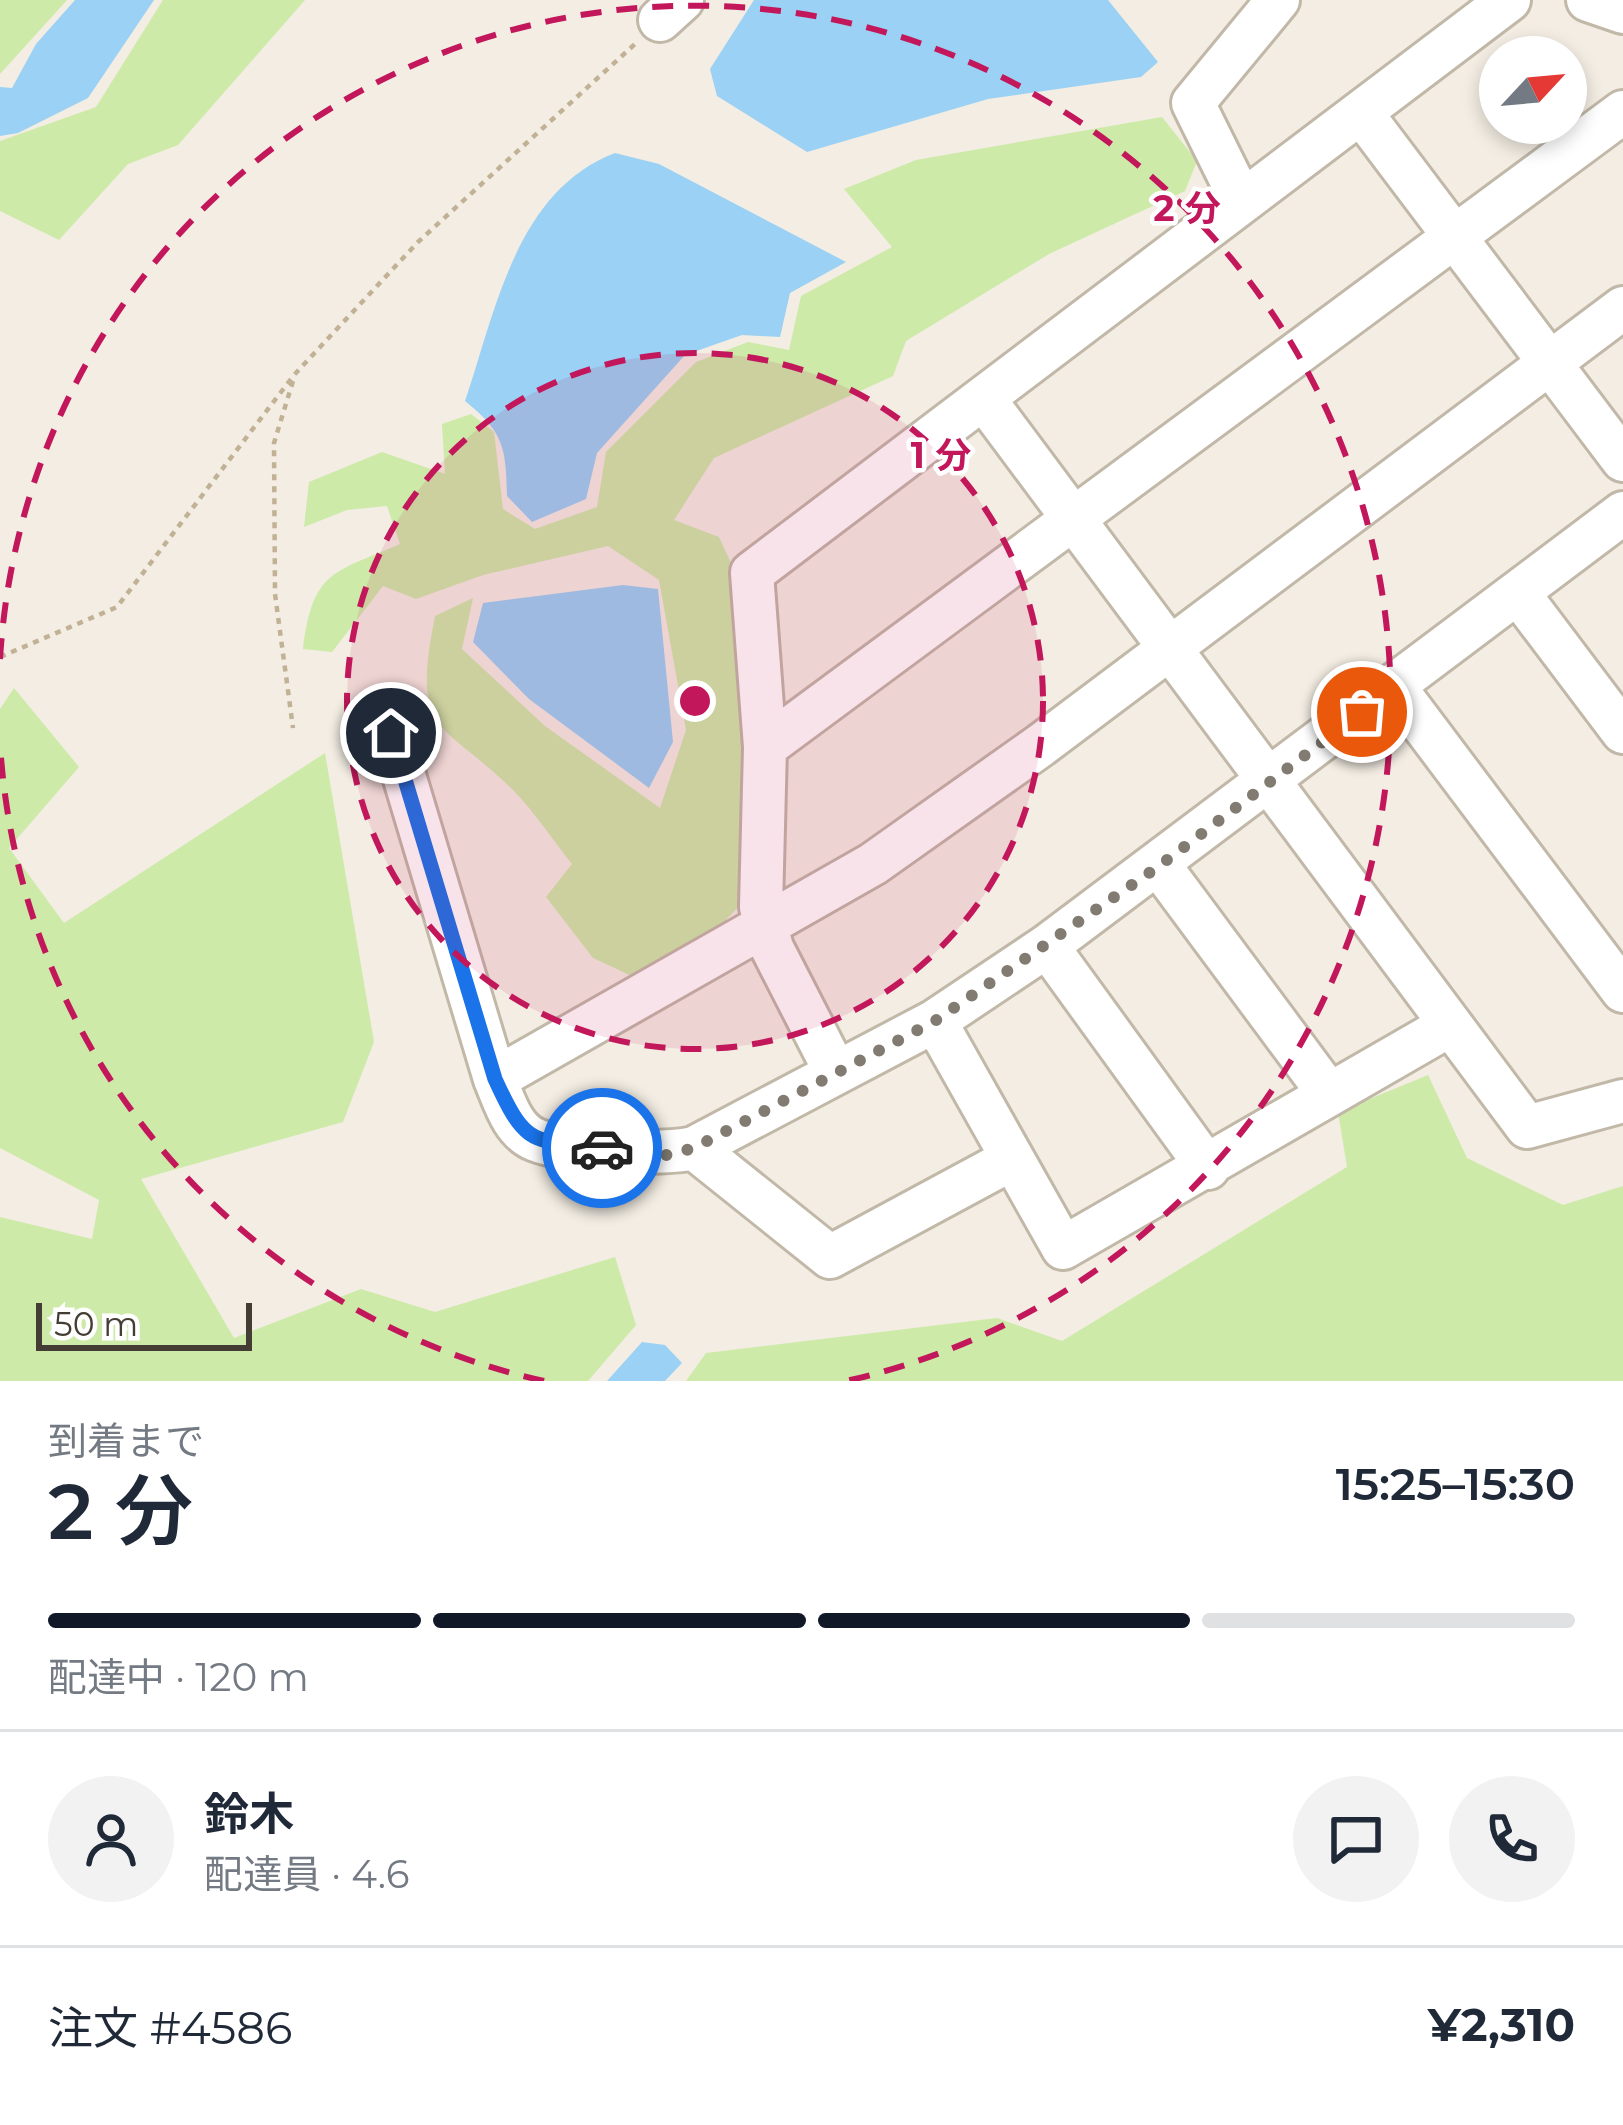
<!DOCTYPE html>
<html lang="ja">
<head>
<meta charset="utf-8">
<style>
	body { margin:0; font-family:Montserrat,"Noto Sans JP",sans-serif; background:#f2f2f3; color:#1f2937; height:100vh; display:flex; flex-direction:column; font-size:45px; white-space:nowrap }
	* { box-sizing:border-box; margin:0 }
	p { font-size:39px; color:#747a83 }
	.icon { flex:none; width:66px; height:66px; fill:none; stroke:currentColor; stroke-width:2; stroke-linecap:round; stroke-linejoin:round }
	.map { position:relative; height:1381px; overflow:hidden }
	.panel { display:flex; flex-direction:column; background:#fff; flex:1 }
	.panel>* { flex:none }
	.needle { width:78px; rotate:64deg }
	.tools { position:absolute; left:1479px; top:36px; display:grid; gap:24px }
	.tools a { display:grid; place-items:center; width:108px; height:108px; border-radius:50%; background:#fff; box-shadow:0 6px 18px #0003; font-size:60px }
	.scale { position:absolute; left:36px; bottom:30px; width:216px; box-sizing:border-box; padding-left:12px; border:6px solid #443d33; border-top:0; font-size:33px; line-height:42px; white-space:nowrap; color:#443d33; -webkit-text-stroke:9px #fff; paint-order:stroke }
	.pin { position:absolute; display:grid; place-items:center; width:102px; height:102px; color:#fff; margin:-51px; border:6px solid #fff; border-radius:50%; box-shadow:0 3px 12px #0007 }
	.courier { position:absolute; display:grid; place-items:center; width:120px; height:120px; margin:-60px; border:9px solid #1a73e8; border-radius:50%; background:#fff; color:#222; box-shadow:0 3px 15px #0007 }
	.headline em { font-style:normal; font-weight:600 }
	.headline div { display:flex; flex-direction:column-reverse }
	.headline { display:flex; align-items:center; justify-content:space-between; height:204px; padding:0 48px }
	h1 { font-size:78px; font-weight:600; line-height:90px }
	.bar { display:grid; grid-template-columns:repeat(4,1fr); gap:18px 12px; align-content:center; height:144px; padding:0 48px }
	.bar i { height:15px; border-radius:9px; background:#e0e1e3 }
	.bar .selected { background:#111827 }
	.bar p { grid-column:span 4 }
	.line { display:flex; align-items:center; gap:30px; padding:0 48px; border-top:3px solid #e0e1e3 }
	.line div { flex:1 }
	.round { display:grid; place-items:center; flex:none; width:126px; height:126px; border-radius:63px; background:#f2f2f3 }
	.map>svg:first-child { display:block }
	.green { fill:#cdeaa8 }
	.water { fill:#9ad1f4 }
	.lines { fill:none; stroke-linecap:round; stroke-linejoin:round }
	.minor-casing { stroke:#c1b8a8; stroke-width:48 }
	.path { stroke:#c1b195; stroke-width:4.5; stroke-dasharray:6 6; stroke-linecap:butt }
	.minor { stroke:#fff; stroke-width:42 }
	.done { stroke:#817b71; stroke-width:12; stroke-dasharray:0 21.6 }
	.route { stroke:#1a73e8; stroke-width:15 }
	.ring { fill:none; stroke:#c2185b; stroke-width:6; stroke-dasharray:21 15 }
	.centre { fill:#c2185b; stroke:#fff; stroke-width:6 }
	.ring-label { font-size:36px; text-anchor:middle; font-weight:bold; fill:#c2185b; stroke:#fff; stroke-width:9; stroke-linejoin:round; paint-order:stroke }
</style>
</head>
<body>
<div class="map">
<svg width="1623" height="1381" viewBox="0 0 1623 1381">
	<rect width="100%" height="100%" fill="#f3ede3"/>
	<path class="green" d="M0,0H67L0,74Z
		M163,0H305L178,145L128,164L59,240L0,211V141L96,107Z
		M1162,117L1197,161L1185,191L1049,254L906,341L893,376L714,458L674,520L719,537L737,576L746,899L719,927L636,978L593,958L546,897L572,864C553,840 535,813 514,791C440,718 411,738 435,616L473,598L462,649L545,726L660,808L686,730L659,580L608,546L483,575L416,599L383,586L332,652L303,649C313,570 333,573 400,544L387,506L347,510L304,527L309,482L382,452L445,474L442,424L471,414L494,432L503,509L535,529L597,507L606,452L696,362L748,342L789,350L801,296L892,247L844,189L916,160Z
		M14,688L79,767L9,848L64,923L325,753L374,1042L343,1122L141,1179L234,1338L361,1289L435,1312L615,1257L636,1325L588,1381H0V1217L92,1239L99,1200L0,1148V709Z
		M1428,1075L1467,1158L1563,1205L1623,1186V1381H686L706,1353L997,1318L1062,1341L1347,1167L1338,1112Z"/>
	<path class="water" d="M75,0H154L88,98L18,133L0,136V87L12,88L36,44Z
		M754,0H1108L1158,62L1141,77L988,99L807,152L717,96L710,69Z
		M615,153L659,164L846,262L790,293L780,337L742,335L685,355L597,453L586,499L532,522L507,496C506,448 504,432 465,401C496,310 516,191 615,153Z
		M623,585L658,589L673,742L649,788L529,699L473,642L483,603Z
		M642,1342L665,1345L682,1363L665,1381H607Z"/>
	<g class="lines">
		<defs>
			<path id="minor" d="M1588,0L1623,12
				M660,20L682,0
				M1362,114L1623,460
				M1241,200L1193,103L1278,0
				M984,399L1527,1127L1623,1101
				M1518,593L1623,732
				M1395,688L1623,991
				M391,732L495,1079C504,1100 512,1131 536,1140C564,1152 664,1155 694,1148L935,1021L1047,946L1623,513
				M765,747L1623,112
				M1159,865L1329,1094
				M1047,946L1208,1168
				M935,1021L1063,1248L1450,1025
				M835,1071L772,948L761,907L765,747L752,573L1509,0
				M495,1079L873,864L1041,745L1623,308
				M694,1148L830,1257L1010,1160"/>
		</defs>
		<use href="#minor" class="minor-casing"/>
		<path class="path" d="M293,381L274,443L275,594L293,728
			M0,657L117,607L294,375L418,242L635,44"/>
		<use href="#minor" class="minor"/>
	</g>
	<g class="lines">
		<path class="done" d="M602,1148L666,1155L694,1148L935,1021L1159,866L1362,712"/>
		<path class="route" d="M391,733L495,1079C526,1147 531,1140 602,1148"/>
	</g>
	<circle cx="695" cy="701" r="348" fill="#c2185b" fill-opacity=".12"/>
	<g class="ring">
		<circle cx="695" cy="701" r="348"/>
		<path d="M544 1381A696 696 0 0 1 0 743M0 659A696 696 0 1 1 846 1381"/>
	</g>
	<circle cx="695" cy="701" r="18" class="centre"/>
	<g class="ring-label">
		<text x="1187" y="221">2 分</text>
		<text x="941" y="468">1 分</text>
	</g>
</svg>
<div class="tools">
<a><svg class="needle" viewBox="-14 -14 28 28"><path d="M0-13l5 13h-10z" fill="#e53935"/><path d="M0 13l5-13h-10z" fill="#747a83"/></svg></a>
</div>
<div class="scale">50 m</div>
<div class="pin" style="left:1362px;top:712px;background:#ea580c"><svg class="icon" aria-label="bag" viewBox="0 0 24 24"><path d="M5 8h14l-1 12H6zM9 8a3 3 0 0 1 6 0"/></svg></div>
<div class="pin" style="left:391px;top:733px;background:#1f2937"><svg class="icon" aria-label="home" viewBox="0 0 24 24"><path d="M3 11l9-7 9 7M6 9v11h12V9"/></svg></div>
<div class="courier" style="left:602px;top:1148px"><svg class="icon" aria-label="car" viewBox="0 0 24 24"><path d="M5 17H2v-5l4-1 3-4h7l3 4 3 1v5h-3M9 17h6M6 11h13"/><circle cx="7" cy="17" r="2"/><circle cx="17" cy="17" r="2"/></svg></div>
</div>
<section class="panel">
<div class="headline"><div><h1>2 分</h1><p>到着まで</p></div><em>15:25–15:30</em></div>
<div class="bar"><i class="selected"></i><i class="selected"></i><i class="selected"></i><i></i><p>配達中 · 120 m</p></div>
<div class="line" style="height:216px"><a class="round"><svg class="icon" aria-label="person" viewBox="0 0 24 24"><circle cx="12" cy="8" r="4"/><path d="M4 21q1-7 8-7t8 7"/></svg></a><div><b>鈴木</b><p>配達員 · 4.6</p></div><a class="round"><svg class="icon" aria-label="chat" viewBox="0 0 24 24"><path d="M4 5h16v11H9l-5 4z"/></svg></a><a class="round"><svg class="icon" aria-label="phone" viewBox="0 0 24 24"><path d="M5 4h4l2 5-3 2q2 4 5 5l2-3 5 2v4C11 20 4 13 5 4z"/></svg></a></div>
<div class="line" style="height:156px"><div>注文 #4586</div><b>¥2,310</b></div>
</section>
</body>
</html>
